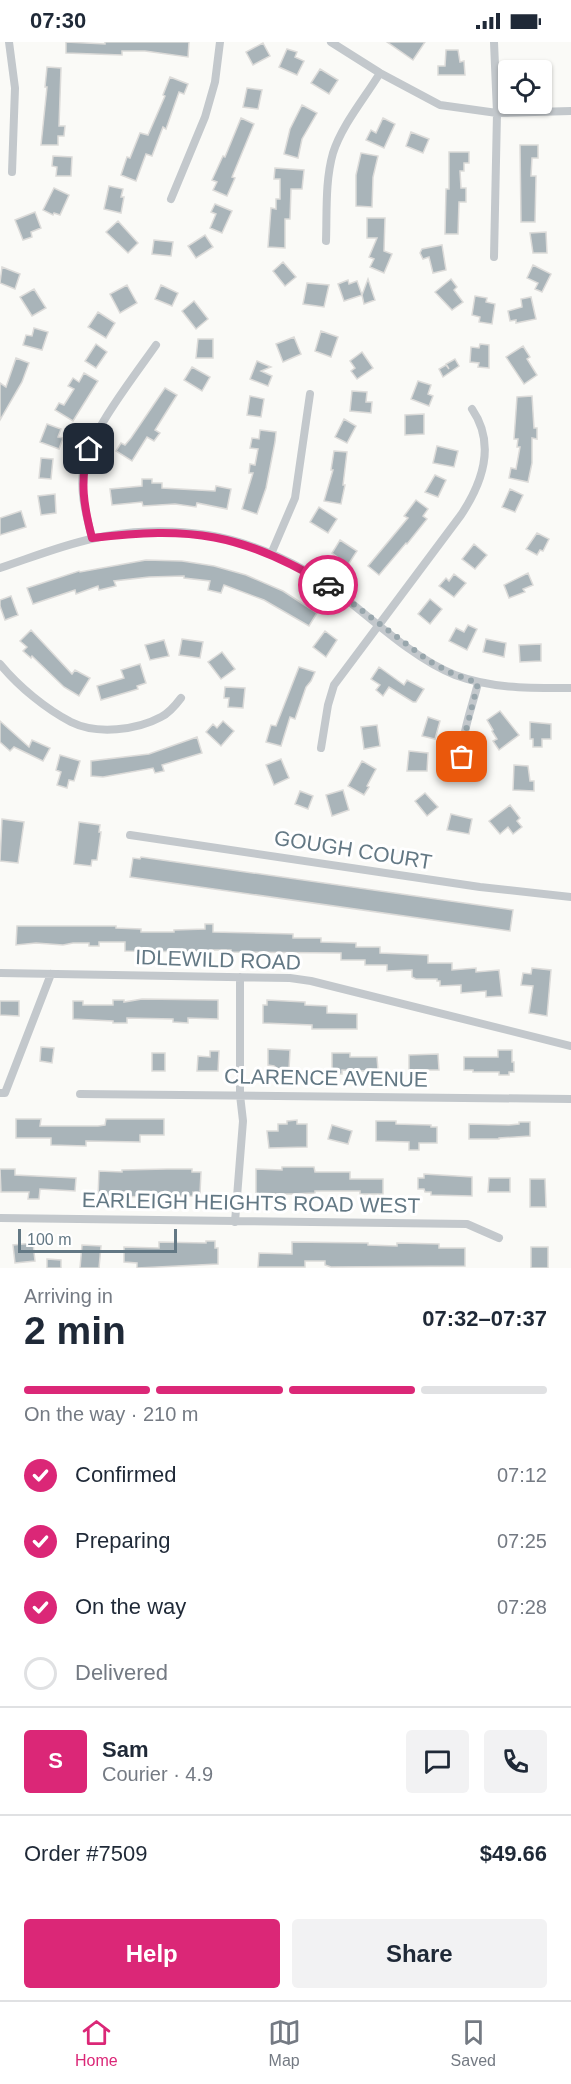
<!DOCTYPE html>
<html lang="en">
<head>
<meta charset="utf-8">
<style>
	body { margin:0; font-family:Helvetica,sans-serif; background:#f2f2f3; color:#1f2937; height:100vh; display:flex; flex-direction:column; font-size:22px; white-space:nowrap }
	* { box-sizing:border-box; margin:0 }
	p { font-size:20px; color:#747a83 }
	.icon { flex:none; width:33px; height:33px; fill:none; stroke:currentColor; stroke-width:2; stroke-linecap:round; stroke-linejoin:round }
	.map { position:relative; height:1226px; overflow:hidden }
	.panel { display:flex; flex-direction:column; background:#fff; flex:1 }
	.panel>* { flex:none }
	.tools { position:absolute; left:498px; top:18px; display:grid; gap:12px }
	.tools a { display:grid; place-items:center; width:54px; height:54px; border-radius:6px; background:#fff; box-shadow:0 2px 4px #0004; font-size:30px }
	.scale { position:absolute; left:18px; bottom:15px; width:159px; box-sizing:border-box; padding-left:6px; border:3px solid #637884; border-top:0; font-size:16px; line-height:21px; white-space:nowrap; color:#637884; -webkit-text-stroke:4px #fff; paint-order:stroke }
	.pin { position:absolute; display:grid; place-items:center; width:51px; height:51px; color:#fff; margin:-26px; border-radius:12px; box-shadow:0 3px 9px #0006 }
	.courier { position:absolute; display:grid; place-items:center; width:60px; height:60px; margin:-30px; border:4px solid #db2777; border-radius:50%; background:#fff; color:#222; box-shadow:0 2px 8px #0007 }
	.head em { font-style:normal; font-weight:800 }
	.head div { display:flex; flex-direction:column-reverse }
	.head { display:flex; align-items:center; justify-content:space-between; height:102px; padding:0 24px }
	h1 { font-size:39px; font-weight:800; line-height:45px }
	.bar { display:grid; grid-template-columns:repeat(4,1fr); gap:9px 6px; align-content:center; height:72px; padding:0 24px }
	.bar i { height:8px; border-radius:4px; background:#e0e1e3 }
	.bar .current { background:#db2777 }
	.bar p { grid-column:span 4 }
	.line { display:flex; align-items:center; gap:15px; padding:0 24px; border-top:2px solid #e0e1e3 }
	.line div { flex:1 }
	.round { display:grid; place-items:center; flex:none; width:63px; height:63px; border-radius:6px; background:#f2f2f3 }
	ol { padding:0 24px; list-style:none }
	li { display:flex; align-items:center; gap:18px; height:66px }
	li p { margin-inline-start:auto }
	li .icon { padding:6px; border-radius:50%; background:#db2777; color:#fff; stroke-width:4 }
	li:last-child { color:#747a83 }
	li i { width:33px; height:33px; border:3px solid #e0e1e3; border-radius:50% }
	.action { display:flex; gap:12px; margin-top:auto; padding:12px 24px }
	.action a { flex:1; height:69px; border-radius:6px; background:#db2777; color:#fff; font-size:24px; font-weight:800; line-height:69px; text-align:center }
	.action a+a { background:#f2f2f3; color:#1f2937 }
	.status { display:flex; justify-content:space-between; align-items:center; height:42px; padding:0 30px; background:#fff; direction:ltr }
	.status svg { height:16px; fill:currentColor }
	.tab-bar { display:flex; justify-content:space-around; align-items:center; height:84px; border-top:2px solid #e0e1e3; background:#fff; font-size:16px; color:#747a83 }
	.tab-bar a { display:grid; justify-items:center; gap:3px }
	.tab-bar .current { color:#db2777 }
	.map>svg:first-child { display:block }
	.building { fill:#a9b4b9; stroke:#dcdbd9; stroke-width:1.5 }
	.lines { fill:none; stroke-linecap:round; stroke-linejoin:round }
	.street { stroke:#c3c8cc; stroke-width:8 }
	.done { stroke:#98a6ac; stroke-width:6; stroke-dasharray:0 10.8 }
	.route { stroke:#db2777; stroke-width:8 }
	.labels { text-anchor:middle; stroke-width:6; stroke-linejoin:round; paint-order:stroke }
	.street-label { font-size:21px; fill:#637884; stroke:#fff }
</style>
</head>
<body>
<div class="status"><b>07:30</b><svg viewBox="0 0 49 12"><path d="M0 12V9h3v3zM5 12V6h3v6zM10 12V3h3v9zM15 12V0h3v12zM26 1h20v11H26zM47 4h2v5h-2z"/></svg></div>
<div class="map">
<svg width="571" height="1226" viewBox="0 0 571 1226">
	<rect width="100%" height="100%" fill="#fafaf7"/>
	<path class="building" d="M66,0L105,2V0H189L188,15L145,9H122V13L66,11Z
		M387,0H425L413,18Z
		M263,1L270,14L253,23L246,10Z
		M287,7L297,10L295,15L304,19L297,33L279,25Z
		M446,8H458L460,20L464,19L465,33H438V24H445Z
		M47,25L61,26L59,84H65L64,94H58V103H41L47,45H45Z
		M320,27L338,38L329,52L311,41Z
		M170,35L188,42L184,52L179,50L166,87L163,85L152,114L146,112L136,139L121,133L127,115L130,116L140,91L148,93L165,54L163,53Z
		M247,46L262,48L258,67L243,65Z
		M302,63L317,71L302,97L298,116L284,112L290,87Z
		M241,76L254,82L232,135L235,136L227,154L213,148L217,140L212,138L223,114L225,115Z
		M383,76L395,82L384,106L366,98L371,88L376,91Z
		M411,90L429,97L423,111L406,104Z
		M520,103H538V116H532L531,134H536L535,180H521Z
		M449,110H469V121H464V129H460L461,146H466V160H459L458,192H445L446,147H449Z
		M361,111L378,114L373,135L372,165L356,164V133Z
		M53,114L72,115L71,134H56L57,125L52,124Z
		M275,126L304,128L302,147H291L290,177H285V206L268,205L271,166L276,167V157H280V137H274Z
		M109,144L123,147L121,155H124L121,171L104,167Z
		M54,146L69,153L60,173L54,171L53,173L43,168Z
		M215,162L232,169L222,191L210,186L216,172L211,170Z
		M35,170L41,186L31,190L32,195L23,198L15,178Z
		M367,176H385L384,209L392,212L384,231L370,225L374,217L369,215L377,196H367Z
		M118,179L138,201L128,211L106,190Z
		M546,190L547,211H533L530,191Z
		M205,193L213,205L196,216L188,204Z
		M154,198L173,200L171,214L152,212Z
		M442,203L446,228L433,231L429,215L423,217L420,211L422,207Z
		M283,220L296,235L285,244L273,229Z
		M533,223L551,232L542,250L535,247L538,241L527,236Z
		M2,225L20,232L15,247L0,241Z
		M368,237L375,258L364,262L362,253L344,259L338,242L348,238L349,242L357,239L362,253Z
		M451,237L457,245L454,248L463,260L452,268L435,250Z
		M307,241L329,243L324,265L303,262Z
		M127,243L137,261L120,271L110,252Z
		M161,243L178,251L172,264L155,257Z
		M34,247L46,266L32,274L20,255Z
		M475,254L487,256L486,260L495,262L492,282L479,280L480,275L472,273Z
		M531,255L536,277L516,281V278L510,279L508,269L522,265L521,257Z
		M194,259L208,277L196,287L182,269Z
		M98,270L115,281L106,296L88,285Z
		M34,286L48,290L42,308L23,303L26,293L32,294Z
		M321,289L338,295L331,315L315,309Z
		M294,295L301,312L283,320L276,302Z
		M198,297H213V316H196Z
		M96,302L107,310L96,326L85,319Z
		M480,302L489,303V326L478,325L479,321L470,320L471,305L479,306Z
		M523,304L530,315L527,317L537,333L524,342L506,315Z
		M362,310L373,326L357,337L351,329L355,326L350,319Z
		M16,316L29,321L22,340L0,378V341L6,345Z
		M455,317L459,324L443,335L439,327L446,323L449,327L446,322Z
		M257,319L271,325L261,329L272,334L268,344L250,337Z
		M192,325L210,335L202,349L184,338Z
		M84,331L98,339L73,379L55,368L59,361L64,363L74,347L68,344L73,336L79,340Z
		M418,339L431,343L428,352L433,354L429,364L411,357Z
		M165,346L177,353L155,388L160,391L154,399L147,395L132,419L116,409L121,401L125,403L131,396Z
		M352,349L367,350L366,360H372L371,371L350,369Z
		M250,354L264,357L261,375L247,373Z
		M532,354L534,386H537V397L532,396V421L528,440L509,436L511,426L516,427L520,405H517L518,397H514L517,355Z
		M424,372V392L405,393V373Z
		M344,377L356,384L347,401L335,395Z
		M47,382L61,387L58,395L63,396L59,407L40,400Z
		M260,388L276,390L275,400L266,446L257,472L242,467L253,431H249L250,422L255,423L258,407L250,406L252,396L259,397Z
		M437,404L458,409L454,425L433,421Z
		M334,409L347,410L343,443H345L341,462L324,459L333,428H331Z
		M41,416L53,417L51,437L39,436Z
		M435,433L446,438L438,455L425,450Z
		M142,437H152V441H162V446L215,449L216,444L231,447L227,467L197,461L196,465L175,462L143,464L142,460L112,463L110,447L142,444Z
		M510,447L523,453L515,470L502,465Z
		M55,452L56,471L41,473L38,454Z
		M416,458L428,467L423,474L427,477L407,502L406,501L379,533L368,524L408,476L404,474Z
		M319,465L337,477L328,491L310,480Z
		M21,469L26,485L0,493V476Z
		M537,491L549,497L543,509L540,508L537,513L526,507Z
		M340,498L357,509L348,523L332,511Z
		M474,502L487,513L475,527L462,517Z
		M146,518L182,519L214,524L246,533L283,549L317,571L309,584L264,558L224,543L221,551L208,548L210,539L184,536V534L149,535L114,539L116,544L99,548L98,544L76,552L75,548L33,562L27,546L79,529L80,530Z
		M528,531L533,543L523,547L525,550L509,556L504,543Z
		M454,532L466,541L454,555L439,544L446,536L449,539Z
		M11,554L18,573L5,578L0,564V558Z
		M430,557L442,567L430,582L418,572Z
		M468,583L477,587L467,608L449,599L456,586L464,590Z
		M31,588L72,632L75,628L90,636L79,654L64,645L32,614L31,616L23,609L27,605L20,599Z
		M325,589L337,598L326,615L313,605Z
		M182,597L203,600L200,616L179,613Z
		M486,597L506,601L504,615L483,610Z
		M164,598L169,614L150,618L145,603Z
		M541,602V619L520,620L519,603Z
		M222,610L235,627L221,637L208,620Z
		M140,622L146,641L137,644L138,647L101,658L97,644L124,636L121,628Z
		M299,625L315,630L311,639L306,645L295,677L290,675L281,704L266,700L271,683L276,684Z
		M379,625L404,643L407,638L424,647L416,660H413L389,645L383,654L376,648L380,643L371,637Z
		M225,645L245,646L243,666L228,665L229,656H224Z
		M500,669L519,693L499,708L493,699L497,697L492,689L493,688L487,678Z
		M428,675L440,679L435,697L422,694Z
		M0,679L29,705L32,698L50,706L43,719L14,705L10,709L0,700Z
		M223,679L234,689L221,704L206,690L213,682L217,686Z
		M530,680L551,682V697H542V705H533V697H530Z
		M377,683L380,704L364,707L361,685Z
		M197,695L202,711L162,723L164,729L155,731L153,726L103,735L91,734V719L149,712Z
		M409,709L428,711L427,729H407Z
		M60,713L80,719L74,739L69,738L67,746L57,743L61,730L56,728Z
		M281,717L289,736L274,743L266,723Z
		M362,719L376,727L367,744L369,745L364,753L348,744Z
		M514,723L528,724L530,739H534V749L513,748Z
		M343,748L349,768L332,774L326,753Z
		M300,749L313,754L308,767L295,762Z
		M425,751L438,765L427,774L415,759Z
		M510,763L520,776L517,779L522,785L513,792L508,785L500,792L489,779Z
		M451,772L472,777L469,792L447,788Z
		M2,777L24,780L18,821L0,819Z
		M79,780L100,783L99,790H101L97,818H92L91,824L74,822Z
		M141,815L513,868L510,889L130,835L133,816L140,817Z
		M205,882H213V890L293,892V896H321V900L356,901V905H380V911L428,913V921H452V928L476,926V930L499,928L502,954L486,955V949L461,951V943L440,944V939H437V937H416L412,935V928L387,929V923H365V918H341V911L231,910V908H210V910L125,909V900H99V904H89V901H73L63,903L36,901L16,903L17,884H116V886L141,887V890H174V888L205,887Z
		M532,926L551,928L547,974L529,971L533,944L521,943L523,931L531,932Z
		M142,957L218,958V977L188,976V981L173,980V977L127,976V981H113V979L73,977V959H83V963H113V958H124V960Z
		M267,958L305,960V963L327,964V971L357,972V987H312V983L263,981V963H267Z
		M0,959H19V974L0,973Z
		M41,1005L54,1006L52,1021L40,1019Z
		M268,1007L290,1008L289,1028L278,1027L274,1024L268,1023Z
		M498,1008H512V1020H514V1030H509V1033H499V1030H473V1028H464V1015H498Z
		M210,1009H219L218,1029H197L198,1014L210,1015Z
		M152,1011H165V1029H152Z
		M332,1011H350V1015H377L378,1028L363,1029L342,1028V1032H332Z
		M438,1012L439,1028H409V1013Z
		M16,1077H41L40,1084H98L105,1083L106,1077H164V1093H140V1100L86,1099V1104L51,1103V1096H16Z
		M297,1078V1082H307V1105L269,1106L267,1089H278V1082H287V1079Z
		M376,1079H396V1082L431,1083V1085H437V1101H419V1108H409V1100L376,1099Z
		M519,1080H530V1094L499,1096V1097H469V1082L509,1083L519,1082Z
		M332,1083L352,1089L348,1102L328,1097Z
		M282,1125H314L315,1130H350V1137H383V1152H360V1149H315V1151L291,1152H256V1127L282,1128Z
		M0,1127H15V1133L76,1136L75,1149L40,1147L39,1157H28L29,1150H1Z
		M167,1127H192V1130H201L200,1151L193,1150V1154L98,1155L99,1129L122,1130V1128Z
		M424,1132L472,1135V1154L431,1153V1150H425L424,1147H418V1136H424Z
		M489,1136H510V1150H488Z
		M530,1137H545L546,1165H530Z
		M206,1199H215V1206H218V1222L137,1226V1221L124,1220V1205L159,1206V1200L206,1201Z
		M292,1200L368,1201V1203L397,1204V1201L439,1202V1206H465V1224L331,1225L325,1223V1219H305V1225H258L259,1211L292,1212Z
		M33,1201L35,1219L15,1221L13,1203Z
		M82,1203L101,1204L99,1226H80Z
		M531,1205H548V1226H531Z
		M47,1217L61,1218V1226H47Z"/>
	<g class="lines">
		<path class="street" d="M9,0L15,46L12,130
			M331,0L380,31L440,63L497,71L571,69
			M494,0L497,71L494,215
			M171,157L205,75L215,40L220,0
			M326,199C327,170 325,139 333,111C342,83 364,57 380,31
			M92,496C86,472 79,448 84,423C91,389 135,333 156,303
			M271,512L295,456L310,352
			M0,526C30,516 60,504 91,497C127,488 171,487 208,493C252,500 301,522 336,549C371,576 414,617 455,633C493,647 531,646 571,646
			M0,622C19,645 46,667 71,680C97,693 137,688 161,675C169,671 175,664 181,656
			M321,706L328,663L334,643L461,473C483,440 496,402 472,367
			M467,733C454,708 472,667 478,641
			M130,793L480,845L571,855
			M0,931L290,936L311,939L571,1004
			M0,1051H5L51,932
			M80,1052L571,1057
			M0,1176L467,1182L499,1196
			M235,1180L243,1079L240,1053V935"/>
	</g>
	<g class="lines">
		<path class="done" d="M328,543L429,619L453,632L478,641L463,700L462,715"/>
		<path class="route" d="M89,407C79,438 84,465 92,496C190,484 242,491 328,543"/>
	</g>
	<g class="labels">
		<g class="street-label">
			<text transform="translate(353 808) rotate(9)" y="7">GOUGH COURT</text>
			<text transform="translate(218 918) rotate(2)" y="7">IDLEWILD ROAD</text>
			<text transform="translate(326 1036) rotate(1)" y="7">CLARENCE AVENUE</text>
			<text transform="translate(251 1161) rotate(1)" y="7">EARLEIGH HEIGHTS ROAD WEST</text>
		</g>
	</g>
</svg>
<div class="tools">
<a><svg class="icon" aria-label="locate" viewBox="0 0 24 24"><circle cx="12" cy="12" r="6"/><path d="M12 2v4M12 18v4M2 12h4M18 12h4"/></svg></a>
</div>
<div class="scale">100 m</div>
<div class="pin" style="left:462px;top:715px;background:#ea580c"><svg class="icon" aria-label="bag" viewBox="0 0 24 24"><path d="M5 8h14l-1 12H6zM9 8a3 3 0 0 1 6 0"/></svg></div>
<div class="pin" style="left:89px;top:407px;background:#1f2937"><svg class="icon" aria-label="home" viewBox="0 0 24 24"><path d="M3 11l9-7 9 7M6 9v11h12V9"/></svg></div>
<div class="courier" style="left:328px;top:543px"><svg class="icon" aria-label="car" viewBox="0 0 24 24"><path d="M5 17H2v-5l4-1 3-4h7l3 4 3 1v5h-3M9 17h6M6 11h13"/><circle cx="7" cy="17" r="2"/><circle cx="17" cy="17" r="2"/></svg></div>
</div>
<section class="panel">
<div class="head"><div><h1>2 min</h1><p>Arriving in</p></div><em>07:32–07:37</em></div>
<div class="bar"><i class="current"></i><i class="current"></i><i class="current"></i><i></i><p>On the way · 210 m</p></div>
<ol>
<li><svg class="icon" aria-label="check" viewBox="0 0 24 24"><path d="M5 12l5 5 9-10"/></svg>Confirmed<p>07:12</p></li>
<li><svg class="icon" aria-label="check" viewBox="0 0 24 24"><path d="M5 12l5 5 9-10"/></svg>Preparing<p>07:25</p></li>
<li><svg class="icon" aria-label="check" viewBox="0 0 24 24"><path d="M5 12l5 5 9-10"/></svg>On the way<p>07:28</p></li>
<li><i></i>Delivered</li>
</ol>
<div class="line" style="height:108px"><b class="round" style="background:#db2777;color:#fff">S</b><div><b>Sam</b><p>Courier · 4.9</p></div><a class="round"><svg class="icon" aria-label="chat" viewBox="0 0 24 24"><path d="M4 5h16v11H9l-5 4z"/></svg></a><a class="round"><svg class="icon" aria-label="phone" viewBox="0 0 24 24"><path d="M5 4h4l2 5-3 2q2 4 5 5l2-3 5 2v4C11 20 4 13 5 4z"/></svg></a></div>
<div class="line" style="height:78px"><div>Order #7509</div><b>$49.66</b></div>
<div class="action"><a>Help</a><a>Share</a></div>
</section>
<nav class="tab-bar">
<a class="current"><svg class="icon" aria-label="home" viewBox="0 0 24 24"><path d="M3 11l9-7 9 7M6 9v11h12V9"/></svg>Home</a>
<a><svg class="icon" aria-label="map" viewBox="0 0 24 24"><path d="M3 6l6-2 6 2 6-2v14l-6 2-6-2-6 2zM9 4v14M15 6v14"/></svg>Map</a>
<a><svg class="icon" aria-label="saved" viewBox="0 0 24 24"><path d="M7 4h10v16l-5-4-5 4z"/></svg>Saved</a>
</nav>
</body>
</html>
